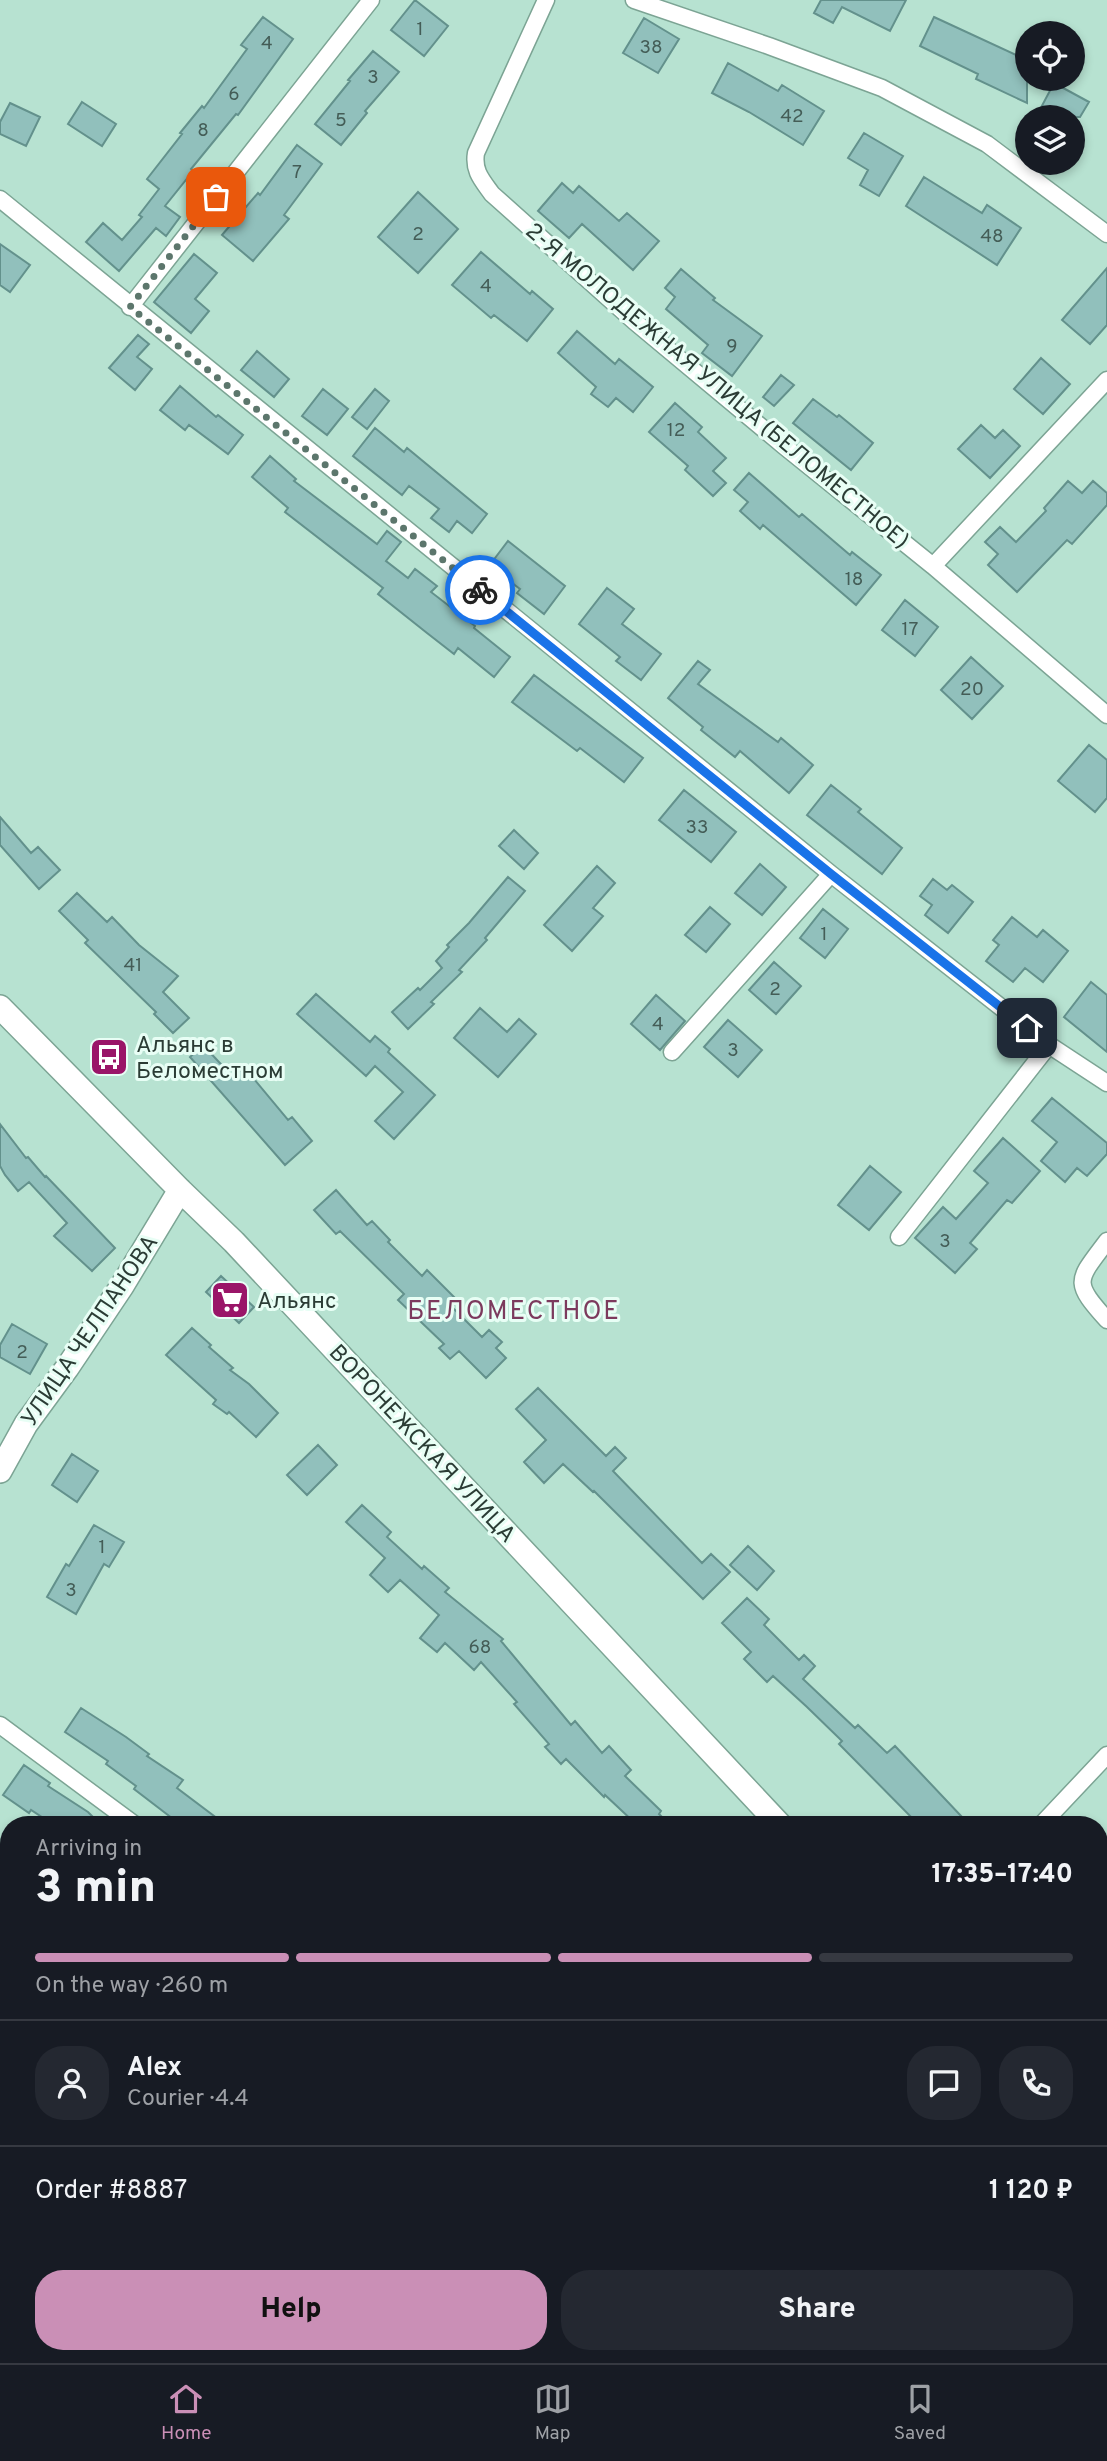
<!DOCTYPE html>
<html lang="en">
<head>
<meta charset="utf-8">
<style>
	body { margin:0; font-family:Overpass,sans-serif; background:#242831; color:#f1f3f6; height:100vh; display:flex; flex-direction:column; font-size:26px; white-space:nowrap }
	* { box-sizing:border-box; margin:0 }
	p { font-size:23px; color:#9ea1a6 }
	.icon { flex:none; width:38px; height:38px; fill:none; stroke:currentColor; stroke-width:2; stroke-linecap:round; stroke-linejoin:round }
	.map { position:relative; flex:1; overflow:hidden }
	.drawer { position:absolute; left:0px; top:1816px; width:1108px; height:548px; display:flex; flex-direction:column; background:#171b24; border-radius:28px 28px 0 0; box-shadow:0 4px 10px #0003 }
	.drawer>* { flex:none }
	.controls { position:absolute; left:1015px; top:21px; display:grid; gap:14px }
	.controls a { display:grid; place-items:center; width:70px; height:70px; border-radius:50%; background:#171b24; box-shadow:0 4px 10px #0003; font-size:35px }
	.pin { position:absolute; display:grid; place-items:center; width:60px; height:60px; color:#fff; margin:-30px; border-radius:14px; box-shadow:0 4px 10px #0006 }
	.courier { position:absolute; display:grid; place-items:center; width:70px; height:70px; margin:-35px; border:5px solid #1a73e8; border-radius:50%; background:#fff; color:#222; box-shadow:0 2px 9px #0007 }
	.headline em { font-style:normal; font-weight:800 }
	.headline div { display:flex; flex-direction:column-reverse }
	.headline { display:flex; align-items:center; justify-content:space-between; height:119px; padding:0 35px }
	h1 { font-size:46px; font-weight:800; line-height:52px }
	.bar { display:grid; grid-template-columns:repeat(4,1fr); gap:10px 7px; align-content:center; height:84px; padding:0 35px }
	.bar i { height:9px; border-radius:5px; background:#363941 }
	.bar .active { background:#ca8fb6 }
	.bar p { grid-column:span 4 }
	.line { display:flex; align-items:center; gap:18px; padding:0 35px; border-top:2px solid #363941 }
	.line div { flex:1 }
	.round { display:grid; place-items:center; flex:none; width:74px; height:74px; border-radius:28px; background:#242831 }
	.primary-button { display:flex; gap:14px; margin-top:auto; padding:14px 35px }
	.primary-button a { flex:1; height:80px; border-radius:28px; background:#ca8fb6; color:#111; font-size:28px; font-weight:800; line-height:80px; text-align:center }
	.primary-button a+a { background:#242831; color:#f1f3f6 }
	.tab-bar { display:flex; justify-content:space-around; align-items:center; height:98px; border-top:2px solid #363941; background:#171b24; font-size:19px; color:#9ea1a6 }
	.tab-bar a { display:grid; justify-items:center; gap:4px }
	.tab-bar .active { color:#ca8fb6 }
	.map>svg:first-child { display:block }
	.building { fill:#91c0bc; stroke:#63918c; stroke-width:2 }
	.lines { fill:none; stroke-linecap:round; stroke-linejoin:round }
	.street-casing { stroke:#7ca494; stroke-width:19 }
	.secondary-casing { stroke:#7ca494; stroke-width:26 }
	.street { stroke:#fff; stroke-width:16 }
	.secondary { stroke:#fff; stroke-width:23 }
	.done { stroke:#5c766c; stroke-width:7; stroke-dasharray:0 12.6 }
	.route { stroke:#1a73e8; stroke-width:9 }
	.labels { text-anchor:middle; stroke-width:6; stroke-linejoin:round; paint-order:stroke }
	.number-label { font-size:19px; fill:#445d57 }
	.street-label { font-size:23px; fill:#2b3c35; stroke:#e8fef5 }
	.poi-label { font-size:23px; fill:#2b3c35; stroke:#e8fef5; text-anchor:start }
	.quarter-label { font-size:26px; letter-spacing:2px; fill:#7c3a5d; stroke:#e8fef5 }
</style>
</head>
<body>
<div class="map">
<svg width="1107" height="2363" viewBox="0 0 1107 2363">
	<rect width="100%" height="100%" fill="#b7e2d1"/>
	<path class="building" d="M415,0L448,26L424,56L391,30Z
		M821,0H906L890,31L842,7L833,23L814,13Z
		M263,17L293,39L238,115L236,114L191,169L193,171L165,206L180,217L166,236L156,228L119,271L86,242L103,223L122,240L142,217L139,215L159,189L147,179L182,134L180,133L202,106L204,108L247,49L241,45Z
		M934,17L1027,60V103L976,79L978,74L920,46Z
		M644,18L679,39L658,73L623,53Z
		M373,51L399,72L365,111L367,113L341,145L315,124L350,81L348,80Z
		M728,63L778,91L782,85L824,111L803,145L749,112L712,93Z
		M1054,83L1089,102L1080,117H1036Z
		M82,102L116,124L102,146L68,124Z
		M10,103L40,117L26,146L0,134V122Z
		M864,133L903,156L879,196L860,185L868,170L848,158Z
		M297,145L322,164L284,215L289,219L253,261L222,235L258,193L260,195Z
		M924,177L982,213L987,205L1021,228L997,265L906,206Z
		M562,183L573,193L579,186L619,221L627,213L659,241L633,270L582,224L569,238L538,211Z
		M418,192L458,229L418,273L378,237Z
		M0,244L30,265L10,292L0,285Z
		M481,252L530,294L532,291L553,309L527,341L494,315L491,318L452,285Z
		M194,254L217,273L195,299L209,311L191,333L154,302Z
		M1107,268V325L1090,344L1062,320Z
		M681,269L715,298L713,300L762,336L732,376L702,353L708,345L666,309L675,297L665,288Z
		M577,331L615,364L619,359L653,387L633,412L616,398L608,407L591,394L596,387L558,353Z
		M138,335L149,344L137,357L152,369L135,390L109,368Z
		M257,351L289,379L274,397L241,370Z
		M1041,358L1070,384L1043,414L1014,389Z
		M781,375L794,385L774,406L763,397Z
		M180,386L216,417L218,415L243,435L228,454L189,425L185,430L160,410Z
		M323,389L348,409L327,435L302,416Z
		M375,389L389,401L367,429L352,417Z
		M813,399L837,417L839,415L873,443L851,470L793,423Z
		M675,403L702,427L698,432L726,458L713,471L726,483L713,496L685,470L688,466L649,432Z
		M981,425L995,438L1003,430L1020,446L990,478L958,449Z
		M375,428L404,452L407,448L487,514L472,533L457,521L449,532L431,518L439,509L409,486L402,495L353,456Z
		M270,456L296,479L294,481L377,544L387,531L401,542L386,561L408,578L415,569L437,586L431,592L475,626L474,628L510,657L494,677L458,648L454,654L427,633L378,594L383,588L285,512L288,508L252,477Z
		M749,473L799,517L802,514L850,555L852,552L881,575L856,605L763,525L760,529L740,511L748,502L734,490Z
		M1068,481L1082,493L1093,481L1107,493V505L1072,544L1067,540L1017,592L988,565L998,554L985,542L1000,527L1016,542L1046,511L1044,508Z
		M508,541L565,586L544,614L517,593L520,589L489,566Z
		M607,588L634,609L622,624L661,654L641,680L616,661L620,657L579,624Z
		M905,600L938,627L915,656L882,630Z
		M971,657L1003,686L972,719L941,690Z
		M698,661L710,670L698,684L778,742L781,738L813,765L789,793L740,751L735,757L701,730L703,727L668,698Z
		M534,675L643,758L624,782L580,748L577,751L512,702Z
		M1089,745L1107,760V798L1095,812L1058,781Z
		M831,785L861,809L858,812L902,848L882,874L807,815Z
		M684,790L736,832L711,862L659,820Z
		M0,817L31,853L38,847L60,870L39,889L0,845Z
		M514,830L538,853L524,869L499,846Z
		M760,864L786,887L762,915L735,893Z
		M597,866L615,883L593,908L603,916L572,951L544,925Z
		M508,877L525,891L485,938L487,940L459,970L462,972L431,1002L434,1004L408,1029L392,1012L418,988L420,990L442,968L436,961L449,947L447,945L469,923Z
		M933,879L947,890L952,885L973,902L948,933L925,915L932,905L920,896Z
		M77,893L107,922L112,917L139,945L178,976L163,992L189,1018L173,1033L154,1014L156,1012L85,943L88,940L59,911Z
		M710,907L730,924L706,952L685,935Z
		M823,909L848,929L825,958L800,938Z
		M1012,917L1037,937L1043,930L1068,951L1043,982L1025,968L1013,982L986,961L999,945L993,940Z
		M774,962L801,986L776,1014L749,990Z
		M1091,982L1107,995V1052L1064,1017Z
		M316,994L370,1042L375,1036L390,1049L388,1052L435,1095L394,1139L375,1121L403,1092L375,1066L366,1076L297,1014Z
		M656,995L685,1021L660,1050L631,1024Z
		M480,1008L507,1032L519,1019L536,1034L498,1077L454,1038Z
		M728,1020L762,1050L738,1077L704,1047Z
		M203,1045L233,1077L244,1067L288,1120L292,1117L312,1141L285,1165L190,1057Z
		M1052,1098L1107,1143V1154L1087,1176L1077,1168L1065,1182L1041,1161L1057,1142L1032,1121Z
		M0,1124L26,1158L28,1157L45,1177L46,1176L115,1248L92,1271L54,1236L67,1223L29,1182L18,1191L5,1175L0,1166Z
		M1003,1138L1040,1171L1012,1203L1007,1200L970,1243L977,1249L955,1273L915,1238L943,1207L956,1219L988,1183L974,1171Z
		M870,1166L901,1192L869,1230L838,1205Z
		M336,1190L367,1225L372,1221L390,1240L388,1242L422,1276L427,1270L458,1301L452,1307L482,1337L489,1330L502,1342L496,1348L506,1358L486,1378L459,1351L450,1359L439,1348L444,1344L398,1300L404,1294L340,1231L336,1234L314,1210Z
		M221,1276L254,1307L239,1323L206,1292Z
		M12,1324L47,1344L30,1374L0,1357V1345Z
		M192,1328L211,1345L209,1347L233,1368L230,1370L249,1384L278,1413L256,1437L229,1412L227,1414L213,1404L216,1400L166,1355Z
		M538,1388L606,1456L615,1447L626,1458L613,1471L702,1563L711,1554L730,1572L703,1599L594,1491L593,1492L563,1464L544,1483L524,1462L546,1440L516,1409Z
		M318,1445L337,1465L307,1495L287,1475Z
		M72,1454L98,1471L77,1502L52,1485Z
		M362,1505L391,1532L387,1537L422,1569L424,1566L449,1588L445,1592L503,1639L501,1641L571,1725L575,1721L602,1753L609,1746L631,1770L625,1776L661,1811L659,1814L670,1825H637L605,1795L604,1797L566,1759L561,1764L545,1747L549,1744L514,1704L517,1702L481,1662L474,1670L445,1643L437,1652L420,1638L439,1615L400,1580L388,1592L370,1575L385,1558L346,1522Z
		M94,1525L124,1542L109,1567L104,1564L76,1614L47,1597L66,1564L69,1566Z
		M748,1546L774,1571L757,1590L730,1565Z
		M747,1598L769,1619L764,1625L799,1660L804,1655L815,1666L803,1679L855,1728L858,1725L887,1753L895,1746L962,1817L953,1825H919L839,1744L842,1741L807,1707L773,1676L767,1682L744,1659L751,1652L722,1623Z
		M81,1708L126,1737L149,1754L147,1756L183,1780L177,1788L226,1825H181L134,1789L136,1786L106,1764L108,1761L65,1732Z
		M24,1765L50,1783L48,1786L88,1812L101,1825H54L31,1810L29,1813L3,1795Z"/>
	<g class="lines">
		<defs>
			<path id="street" d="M546,0L476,153C473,171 482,180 492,194L634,321L784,446L933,566L1107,715
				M634,0L769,46L882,88L987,144L1107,234
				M0,199L831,874L1049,1045L1107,1083
				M130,307L371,0
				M933,566L1107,380
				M672,1052L831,874
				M899,1237L1049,1045
				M1107,1241C1077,1281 1072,1281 1107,1320
				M0,1725L135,1825
				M1041,1825L1107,1755
				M0,2263L9,2272
				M97,2356L105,2363
				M818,2356L828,2363
				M936,2363L941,2356"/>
			<path id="secondary" d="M0,1007L180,1190L234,1242L780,1825
				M0,1471L26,1424L67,1368L122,1286L180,1190
				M1099,2166L1107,2174"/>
		</defs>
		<use href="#street" class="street-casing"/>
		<use href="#secondary" class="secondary-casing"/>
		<use href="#street" class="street"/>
		<use href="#secondary" class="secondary"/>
	</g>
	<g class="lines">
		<path class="done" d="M216,197L130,307L480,590"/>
		<path class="route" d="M480,590L831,874L1027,1028"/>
	</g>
	<defs>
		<symbol id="bus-square" viewBox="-11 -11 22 22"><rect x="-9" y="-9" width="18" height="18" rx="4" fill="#9a1568" stroke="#e8fef5"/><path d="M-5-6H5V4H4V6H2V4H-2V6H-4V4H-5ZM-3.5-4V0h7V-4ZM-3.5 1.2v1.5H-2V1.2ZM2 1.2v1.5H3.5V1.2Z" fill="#fff"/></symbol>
		<symbol id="supermarket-square" viewBox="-11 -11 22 22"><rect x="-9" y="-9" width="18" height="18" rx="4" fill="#9a1568" stroke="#e8fef5"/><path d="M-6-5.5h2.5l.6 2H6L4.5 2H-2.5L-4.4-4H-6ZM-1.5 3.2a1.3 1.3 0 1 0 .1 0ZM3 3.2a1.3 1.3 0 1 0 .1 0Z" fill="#fff"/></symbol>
	</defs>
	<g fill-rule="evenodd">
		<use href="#bus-square" x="87" y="1035" width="44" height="44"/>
		<use href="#supermarket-square" x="208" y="1278" width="44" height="44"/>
	</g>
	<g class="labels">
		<g class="number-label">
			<text x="420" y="35">1</text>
			<text x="267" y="49">4</text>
			<text x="651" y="53">38</text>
			<text x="373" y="83">3</text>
			<text x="234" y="100">6</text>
			<text x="792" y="122">42</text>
			<text x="341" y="126">5</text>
			<text x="203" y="136">8</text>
			<text x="297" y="178">7</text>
			<text x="418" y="240">2</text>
			<text x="992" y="242">48</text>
			<text x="486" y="292">4</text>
			<text x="732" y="352">9</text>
			<text x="676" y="436">12</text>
			<text x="854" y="585">18</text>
			<text x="910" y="635">17</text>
			<text x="972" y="695">20</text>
			<text x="697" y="833">33</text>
			<text x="824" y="940">1</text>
			<text x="133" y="971">41</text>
			<text x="775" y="995">2</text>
			<text x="658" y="1030">4</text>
			<text x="733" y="1056">3</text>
			<text x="945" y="1247">3</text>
			<text x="22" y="1358">2</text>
			<text x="102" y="1553">1</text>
			<text x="71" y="1596">3</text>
			<text x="480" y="1653">68</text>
		</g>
		<g class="street-label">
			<text transform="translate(718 385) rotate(40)" y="8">2-Я МОЛОДЕЖНАЯ УЛИЦА (БЕЛОМЕСТНОЕ)</text>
			<text transform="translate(89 1330) rotate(-56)" y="8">УЛИЦА ЧЕЛПАНОВА</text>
			<text transform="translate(423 1443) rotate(47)" y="8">ВОРОНЕЖСКАЯ УЛИЦА</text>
		</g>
		<g class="poi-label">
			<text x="136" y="1052">Альянс в<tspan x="136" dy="26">Беломестном</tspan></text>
			<text x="257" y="1308">Альянс</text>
		</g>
		<g class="quarter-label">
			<text x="514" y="1319">БЕЛОМЕСТНОЕ</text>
		</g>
	</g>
</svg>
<div class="controls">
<a><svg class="icon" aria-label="locate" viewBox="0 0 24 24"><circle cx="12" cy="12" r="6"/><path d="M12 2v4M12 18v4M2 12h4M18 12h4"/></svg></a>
<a><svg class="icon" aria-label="layers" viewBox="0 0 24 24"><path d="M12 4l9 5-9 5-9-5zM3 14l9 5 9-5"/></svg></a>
</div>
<div class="pin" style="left:216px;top:197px;background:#ea580c"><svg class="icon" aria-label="bag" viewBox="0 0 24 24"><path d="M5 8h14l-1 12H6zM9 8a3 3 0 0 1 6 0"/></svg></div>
<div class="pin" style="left:1027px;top:1028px;background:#1f2937"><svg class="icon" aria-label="home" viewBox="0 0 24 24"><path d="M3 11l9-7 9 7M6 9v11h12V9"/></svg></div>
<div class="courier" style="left:480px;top:590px"><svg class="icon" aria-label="bike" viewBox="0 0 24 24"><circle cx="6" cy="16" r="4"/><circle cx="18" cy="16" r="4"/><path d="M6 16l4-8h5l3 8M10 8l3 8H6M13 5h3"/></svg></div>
<section class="drawer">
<div class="headline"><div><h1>3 min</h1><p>Arriving in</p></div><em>17:35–17:40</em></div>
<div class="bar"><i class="active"></i><i class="active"></i><i class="active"></i><i></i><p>On the way · 260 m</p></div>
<div class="line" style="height:126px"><a class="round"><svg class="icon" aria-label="person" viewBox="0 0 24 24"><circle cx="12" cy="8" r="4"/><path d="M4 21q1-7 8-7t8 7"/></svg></a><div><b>Alex</b><p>Courier · 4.4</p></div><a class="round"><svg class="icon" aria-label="chat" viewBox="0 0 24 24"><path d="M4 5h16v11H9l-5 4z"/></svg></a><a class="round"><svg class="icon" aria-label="phone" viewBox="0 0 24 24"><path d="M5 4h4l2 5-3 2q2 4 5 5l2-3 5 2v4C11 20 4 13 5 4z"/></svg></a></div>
<div class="line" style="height:91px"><div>Order #8887</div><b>1 120 ₽</b></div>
<div class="primary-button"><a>Help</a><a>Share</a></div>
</section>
</div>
<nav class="tab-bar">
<a class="active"><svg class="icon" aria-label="home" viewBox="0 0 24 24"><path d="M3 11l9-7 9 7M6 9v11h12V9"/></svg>Home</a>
<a><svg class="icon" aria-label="map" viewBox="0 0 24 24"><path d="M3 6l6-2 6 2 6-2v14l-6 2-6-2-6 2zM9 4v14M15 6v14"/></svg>Map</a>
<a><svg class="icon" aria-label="saved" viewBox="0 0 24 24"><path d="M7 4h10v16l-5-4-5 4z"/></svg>Saved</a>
</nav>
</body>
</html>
